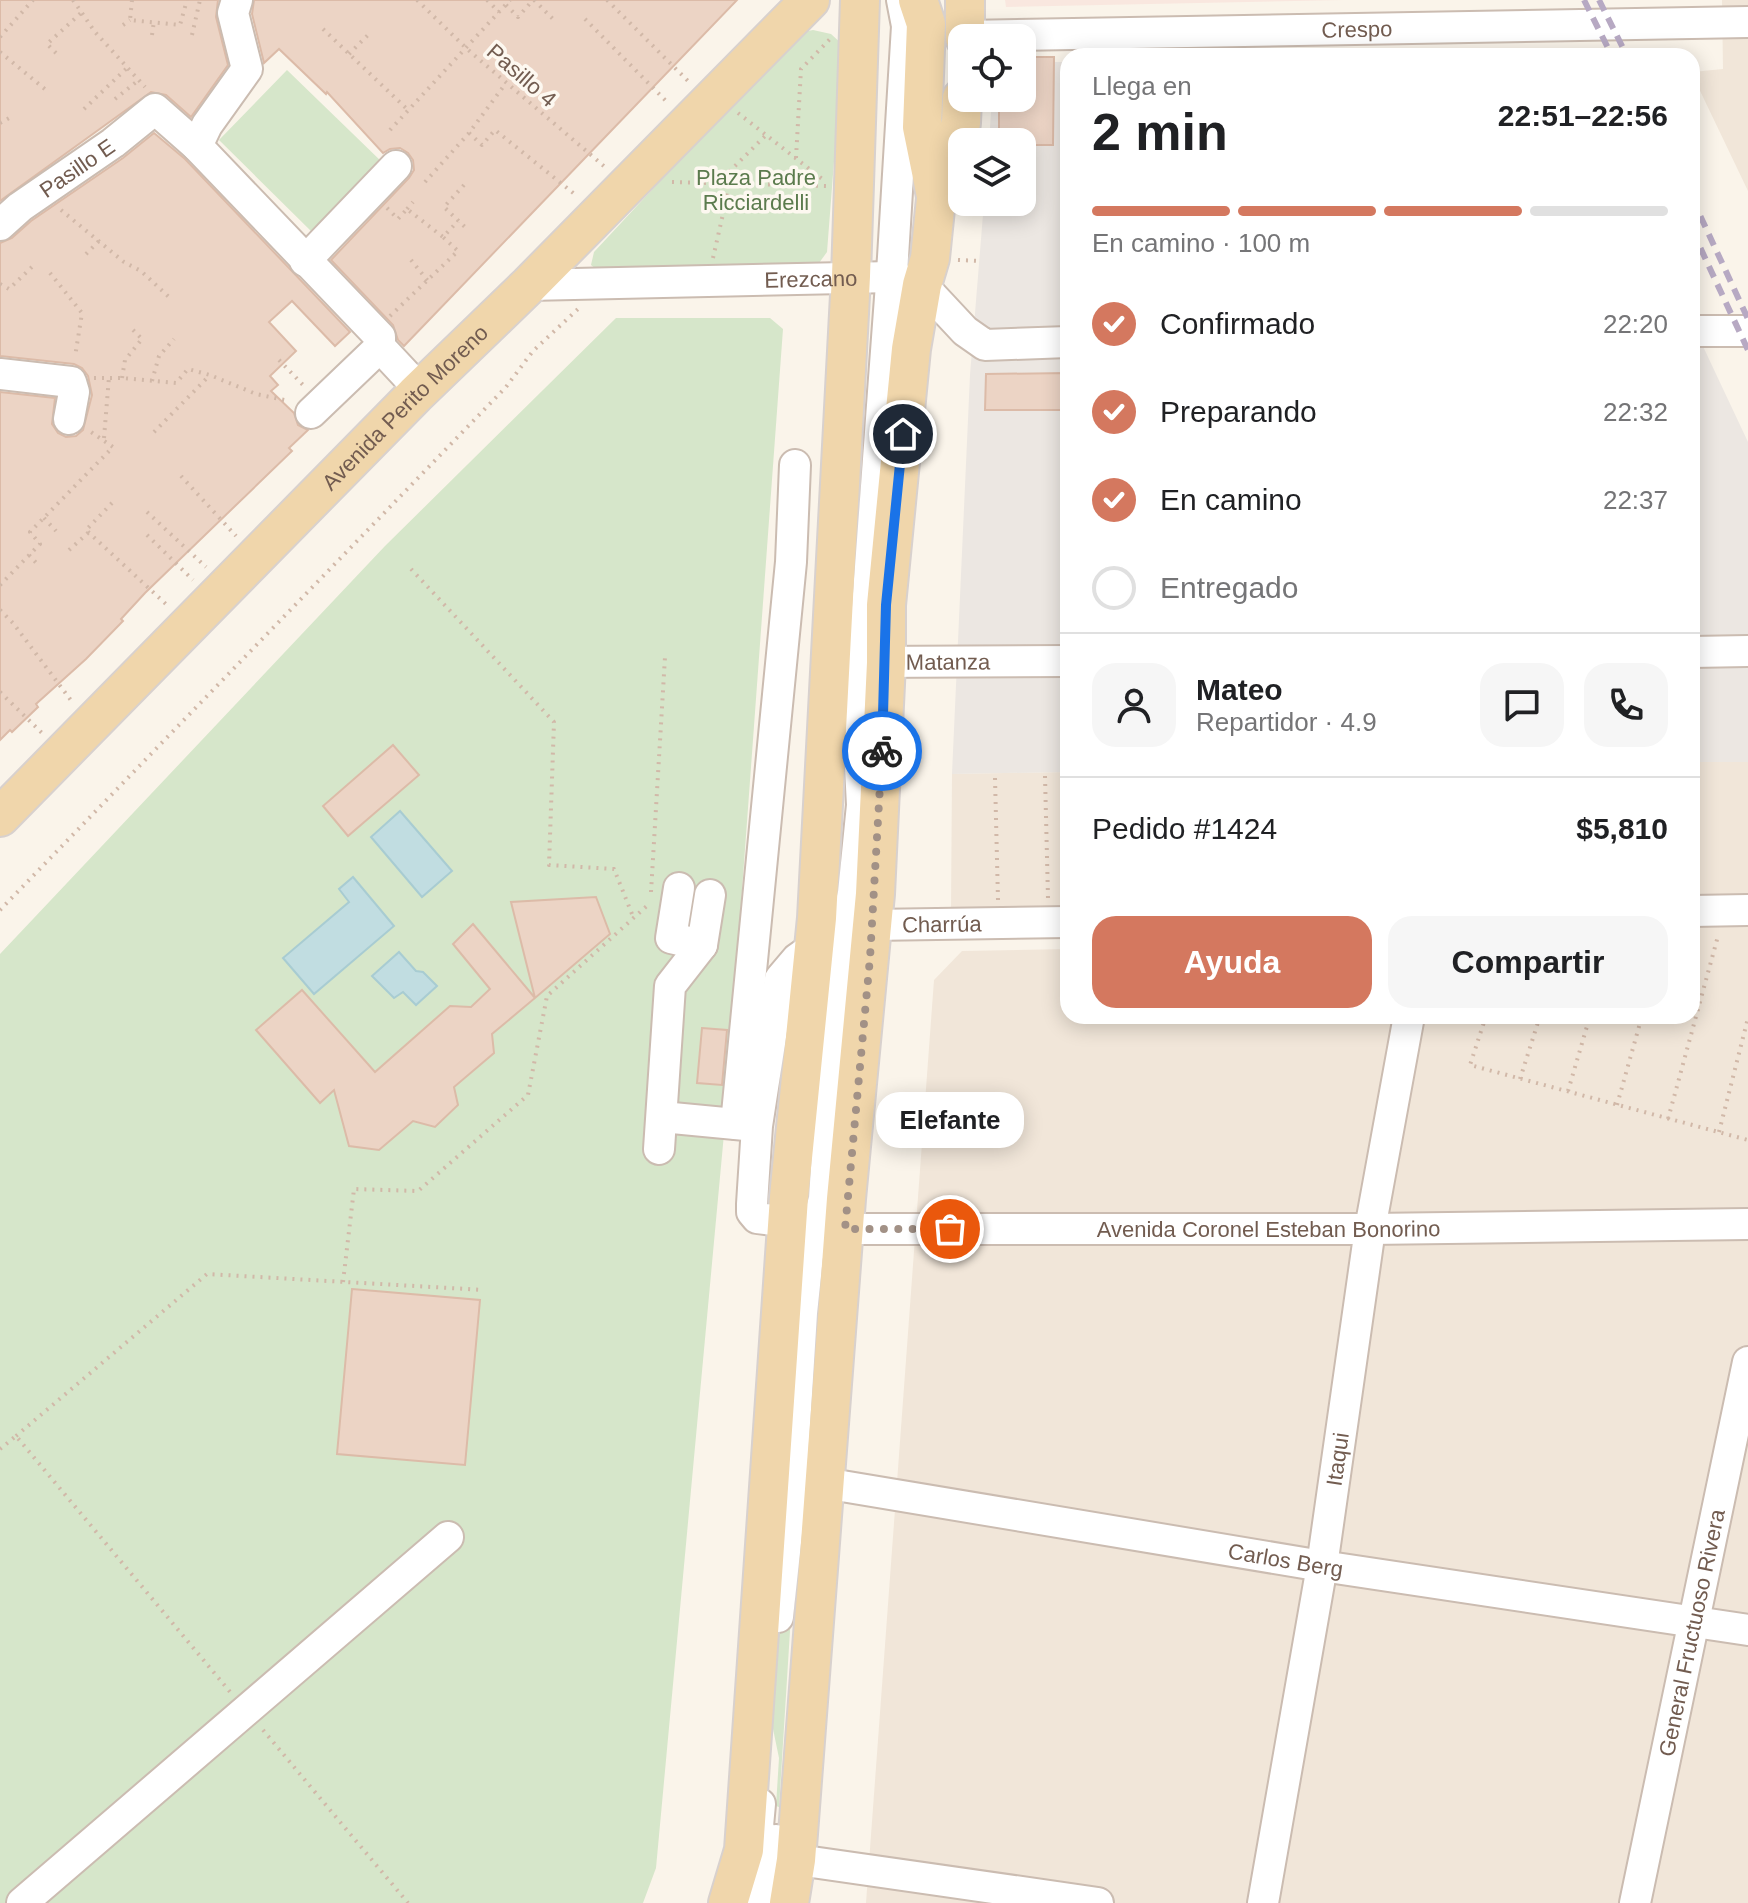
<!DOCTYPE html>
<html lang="es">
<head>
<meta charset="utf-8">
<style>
	body { margin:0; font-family:Arial,sans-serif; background:#f6f6f6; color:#202124; height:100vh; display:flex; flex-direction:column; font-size:30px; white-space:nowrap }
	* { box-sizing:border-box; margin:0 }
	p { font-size:26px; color:#757577 }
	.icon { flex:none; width:44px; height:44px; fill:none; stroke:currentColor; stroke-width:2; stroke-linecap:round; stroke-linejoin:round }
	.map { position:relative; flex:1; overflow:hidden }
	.drawer { position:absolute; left:1060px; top:48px; width:640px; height:976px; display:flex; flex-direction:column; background:#fff; border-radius:24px; box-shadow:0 4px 20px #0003 }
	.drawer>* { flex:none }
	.tools { position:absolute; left:948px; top:24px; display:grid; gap:16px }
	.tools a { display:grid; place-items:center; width:88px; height:88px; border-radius:16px; background:#fff; box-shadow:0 4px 20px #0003; font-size:40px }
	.pin { position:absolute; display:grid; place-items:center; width:68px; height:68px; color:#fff; margin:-34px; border:4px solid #fff; border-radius:50%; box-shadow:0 2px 8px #0007 }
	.courier { position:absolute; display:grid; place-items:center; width:80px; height:80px; margin:-40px; border:6px solid #1a73e8; border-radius:50%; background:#fff; color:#222; box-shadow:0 2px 10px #0007 }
	.bubble { position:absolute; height:56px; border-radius:24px; background:#fff; box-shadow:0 4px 20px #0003; font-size:26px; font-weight:700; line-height:56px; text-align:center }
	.summary em { font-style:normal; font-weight:700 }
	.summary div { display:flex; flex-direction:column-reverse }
	.summary { display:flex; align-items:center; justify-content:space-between; height:136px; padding:0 32px }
	h1 { font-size:52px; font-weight:700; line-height:60px }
	.bar { display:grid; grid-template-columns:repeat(4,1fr); gap:12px 8px; align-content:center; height:96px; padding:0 32px }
	.bar i { height:10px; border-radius:6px; background:#e0e0e0 }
	.bar .active { background:#d4785f }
	.bar p { grid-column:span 4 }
	.line { display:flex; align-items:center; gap:20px; padding:0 32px; border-top:2px solid #e0e0e0 }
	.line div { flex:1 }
	.round { display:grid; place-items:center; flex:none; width:84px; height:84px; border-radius:24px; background:#f6f6f6 }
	ol { padding:0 32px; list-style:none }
	li { display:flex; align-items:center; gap:24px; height:88px }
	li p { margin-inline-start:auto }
	li .icon { padding:8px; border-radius:50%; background:#d4785f; color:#fff; stroke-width:4 }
	li:last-child { color:#757577 }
	li i { width:44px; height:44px; border:4px solid #e0e0e0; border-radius:50% }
	.cta { display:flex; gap:16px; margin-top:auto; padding:16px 32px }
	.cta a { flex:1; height:92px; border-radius:24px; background:#d4785f; color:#fff; font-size:32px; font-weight:700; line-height:92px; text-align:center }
	.cta a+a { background:#f6f6f6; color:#202124 }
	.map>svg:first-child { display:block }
	.residential { fill:#f1e6d9 }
	.commercial { fill:#f9e7df }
	.industrial { fill:#ece7e2 }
	.green { fill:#d6e6ca }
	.water { fill:#c1dde1; stroke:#a8ccd2; stroke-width:2 }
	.building { fill:#ecd4c5; stroke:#dcbba8; stroke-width:2 }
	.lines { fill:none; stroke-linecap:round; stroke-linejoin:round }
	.minor-casing { stroke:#cbbcb1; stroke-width:34 }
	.major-casing { stroke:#d8d1ce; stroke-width:42 }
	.path { stroke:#d1b8a8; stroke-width:4; stroke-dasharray:2 6; stroke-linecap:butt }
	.minor { stroke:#fff; stroke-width:30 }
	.major { stroke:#f0d6ab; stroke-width:38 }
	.rail { stroke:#b7a9c3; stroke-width:6; stroke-dasharray:12 8; stroke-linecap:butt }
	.done { stroke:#a29186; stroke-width:8; stroke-dasharray:0 14.4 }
	.route { stroke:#1a73e8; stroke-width:10 }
	.labels { text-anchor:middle; stroke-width:7; stroke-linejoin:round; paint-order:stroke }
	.street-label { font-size:22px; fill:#725c50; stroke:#fdf8f0 }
	.park-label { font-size:22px; fill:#5b7b4d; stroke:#fdf8f0 }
</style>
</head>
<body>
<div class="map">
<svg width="1748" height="1903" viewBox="0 0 1748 1903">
	<rect width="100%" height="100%" fill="#faf4ea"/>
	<path class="residential" d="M1722,0H1748V191L1692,74V72L1723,69Z
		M1692,762H1748V1903H866L934,980L962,951L1068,949V1016H1692Z
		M1068,772V908L951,910L952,774Z"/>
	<path class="commercial" d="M1005,0H1344L1006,7Z"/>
	<path class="industrial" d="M1022,62H1068V772L952,774L970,375L984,202H1022V142H989L992,98H1022Z
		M1692,323L1748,442V762H1692Z"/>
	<path class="green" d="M813,30L831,34L843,45L827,252L819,263L597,270L591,265L594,252L798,33Z
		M287,70L384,164L315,235L219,140Z
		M616,318H770L783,329L725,1123L656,1868L643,1903H0V954L385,546Z
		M786,1529L792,1599L779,1807L776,1806L779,1758L772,1724Z"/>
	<path class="water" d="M400,811L452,871L422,897L371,837Z
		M353,877L394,926L314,994L283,958L349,902L339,889Z
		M399,952L416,971L423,972L437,986L416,1005L403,992L394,998L372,976Z"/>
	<path class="building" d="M0,0H218L216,17L228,65L191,117L166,95L151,92L0,201Z
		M254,0H737L404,346L398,340L393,325L331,260L409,178L414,170L413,160L408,153L400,148L390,149L383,153L327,92L326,94L279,49L264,63L252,14Z
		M1022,57H1054L1053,145H1022V142H999V98H1022Z
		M154,133L185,159L350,332L335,346L292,301L269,322L296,351L270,376L278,385L271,391L294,413L298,425L308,430L289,448L292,451L145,593L121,619L123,621L86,659L36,704L38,707L12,732L10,730L0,740V392L55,398L52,424L58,433L66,437L76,436L83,430L92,395L88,376L82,368L74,364L0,356V243L12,238L31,221L123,158Z
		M1068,373V410H985L986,374Z
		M393,745L419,775L348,836L323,806Z
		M596,897L610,934L535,998L511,902Z
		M473,924L535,998L492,1034L494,1053L454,1087L458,1105L435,1127L413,1121L379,1150L349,1146L334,1090L320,1103L256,1030L302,990L375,1072L450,1006L471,1007L490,989L453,944Z
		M702,1028L727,1030L722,1085L697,1083Z
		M352,1289L480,1300L465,1465L337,1454Z"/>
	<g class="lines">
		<defs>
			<g id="minor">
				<path id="s1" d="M965,36L1748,22"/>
				<path d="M197,146L207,125L247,69L233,13L237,0"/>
				<path id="s2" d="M0,225L20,207L113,143L155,109L197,146L380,337V347L408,377"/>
				<path d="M305,261L396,166"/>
				<path id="s3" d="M529,285L892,277L922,285L965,331L985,345L1068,342"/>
				<path d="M1692,331H1748"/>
				<path d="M0,374L71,382L74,392L69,419"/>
				<path d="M311,413L380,347"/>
				<path d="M1692,652L1748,651"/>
				<path id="s4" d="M866,662L1068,661"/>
				<path d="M679,888L671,938L702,945"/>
				<path d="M1692,911L1748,910"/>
				<path id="s5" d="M850,922L872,925L1068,922"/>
				<path id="s6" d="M814,947L797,959L780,979L757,1126L752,1204V1212L757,1218L845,1229H1370L1748,1224"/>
				<path d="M662,1117L756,1126"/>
				<path d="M736,1124L791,562L795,465"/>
				<path d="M659,1149L670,986L702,945L710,895"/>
				<path id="s7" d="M824,1483L1322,1566L1748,1630"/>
				<path d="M778,1617L790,1505L802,1313L808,1256L824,1199L840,952L853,893L862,805L858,729L893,257L907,26L902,0"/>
				<path d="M760,1804L758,1826L768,1856"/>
				<path d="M777,1857L1098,1903"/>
				<path d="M22,1903L448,1537"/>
				<path d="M755,1903C765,1884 766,1860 776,1840"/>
				<path id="s8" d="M1263,1903L1322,1566L1370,1229L1409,1016"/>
				<path id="s9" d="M1635,1903L1748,1362"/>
			</g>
			<g id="major">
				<path d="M918,0L926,24L922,127L936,196"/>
				<path d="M965,38V0"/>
				<path id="s10" d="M0,817L415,395L529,285L810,0"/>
				<path d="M728,1903L744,1850L789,1197L817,918L851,276L860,0"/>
				<path d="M789,1903L796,1860L846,1199L875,894L886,663V605L911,349L922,285L930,258L936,199L961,123L962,98"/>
			</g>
		</defs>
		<use href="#minor" class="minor-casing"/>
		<use href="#major" class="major-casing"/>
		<path class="path" d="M73,0L95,32L145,87
			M132,0L130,20L180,25L187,0
			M417,0L467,49L605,167
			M487,0L499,12
			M534,0L555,21
			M607,0L689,82
			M506,5L518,17L533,0
			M585,19L668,103
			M123,25L130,20
			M323,29L409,111
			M152,35L154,21
			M192,35L200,0
			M0,37L33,0
			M0,52L46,90
			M56,53L47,44L81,13
			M349,54L369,34
			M115,99L140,79
			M84,109L128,67
			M738,113L826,182
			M0,123L11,117
			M390,130L510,0
			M469,133L482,145L495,130L577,196
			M796,158L801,69L830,39
			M425,182L469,133L506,83
			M672,182L827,186
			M718,183L766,135
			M464,185L444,207L466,228
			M387,208L398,219L407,209L443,237
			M407,209L413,202
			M61,210L124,262L141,271L170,298
			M86,254L99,241
			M713,258L730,183
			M411,260L428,281
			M958,260L980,261
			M50,273L82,313L75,357
			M0,284L9,289L34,265
			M390,316L458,251L443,237L458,221
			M279,360L305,387
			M94,378H122L176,383L188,369L210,375L256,394L289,401
			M122,378L125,360L142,339L132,329
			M152,381L159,356L174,339
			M154,432L210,375
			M104,438L109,377
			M181,476L236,536
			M112,503L86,530L168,606
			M147,512L206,567
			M44,518L56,531
			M147,535L193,580
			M69,550L89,532
			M29,555L39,566
			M411,569L554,722L549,865L614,869L634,919
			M0,585L40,544L30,532L113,447L88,430
			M0,610L13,623L73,703
			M0,692L43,734
			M1045,776L1048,898
			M995,778L998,900
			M651,892L665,657
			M0,910L506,387L533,351L578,309
			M1486,1016L1470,1065L1748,1140
			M1520,1079L1540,1016
			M1568,1091L1590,1016
			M1617,1105L1642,1016
			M1668,1119L1718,936
			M1719,1132L1748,1018
			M343,1282L354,1189L418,1191L528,1095L547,996L649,904
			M16,1436L207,1274L484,1290
			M0,1449L16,1436L231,1693
			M263,1730L408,1903"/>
		<use href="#minor" class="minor"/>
		<use href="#major" class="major"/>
		<path class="rail" d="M1584,0L1612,56
			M1599,0L1627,56
			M1692,198L1748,319
			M1692,230L1748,350"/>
	</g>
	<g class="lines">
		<path class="done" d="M882,751L870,958L845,1229H950"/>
		<path class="route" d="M882,751L886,605L903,434"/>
	</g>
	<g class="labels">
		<g class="street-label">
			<text dy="8" stroke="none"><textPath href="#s1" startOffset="392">Crespo</textPath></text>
			<text transform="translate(522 75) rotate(41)" y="8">Pasillo 4</text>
			<text dy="8" stroke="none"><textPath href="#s2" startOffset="96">Pasillo E</textPath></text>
			<text dy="8" stroke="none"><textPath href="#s3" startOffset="282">Erezcano</textPath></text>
			<text dy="8" stroke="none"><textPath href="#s10" startOffset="576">Avenida Perito Moreno</textPath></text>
			<text dy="8" stroke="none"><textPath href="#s4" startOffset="82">Matanza</textPath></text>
			<text dy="8" stroke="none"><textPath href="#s5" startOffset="92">Charrúa</textPath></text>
			<text dy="8" stroke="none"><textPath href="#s6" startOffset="802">Avenida Coronel Esteban Bonorino</textPath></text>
			<text dy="8" stroke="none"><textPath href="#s8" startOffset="450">Itaqui</textPath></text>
			<text dy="8" stroke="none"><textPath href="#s7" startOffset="468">Carlos Berg</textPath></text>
			<text dy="8" stroke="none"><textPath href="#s9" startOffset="276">General Fructuoso Rivera</textPath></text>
		</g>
		<g class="park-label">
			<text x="756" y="185">Plaza Padre<tspan x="756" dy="25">Ricciardelli</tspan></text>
		</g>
	</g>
</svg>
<div class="tools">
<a><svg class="icon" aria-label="locate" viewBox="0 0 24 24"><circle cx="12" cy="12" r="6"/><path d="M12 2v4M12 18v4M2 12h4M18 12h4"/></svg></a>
<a><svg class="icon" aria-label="layers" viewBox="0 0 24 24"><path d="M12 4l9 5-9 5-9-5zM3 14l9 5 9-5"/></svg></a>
</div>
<div class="pin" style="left:950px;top:1229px;background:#ea580c"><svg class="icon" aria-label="bag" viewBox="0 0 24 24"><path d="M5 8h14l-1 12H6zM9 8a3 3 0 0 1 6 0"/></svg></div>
<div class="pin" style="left:903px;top:434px;background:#1f2937"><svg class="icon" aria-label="home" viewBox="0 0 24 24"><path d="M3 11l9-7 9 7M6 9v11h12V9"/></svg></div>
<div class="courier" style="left:882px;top:751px"><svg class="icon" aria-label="bike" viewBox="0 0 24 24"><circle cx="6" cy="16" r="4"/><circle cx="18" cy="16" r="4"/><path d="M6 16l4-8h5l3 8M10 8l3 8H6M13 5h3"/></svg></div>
<div class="bubble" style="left:876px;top:1092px;width:148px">Elefante</div>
<section class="drawer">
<div class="summary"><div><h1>2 min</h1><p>Llega en</p></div><em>22:51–22:56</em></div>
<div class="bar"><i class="active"></i><i class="active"></i><i class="active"></i><i></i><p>En camino · 100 m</p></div>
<ol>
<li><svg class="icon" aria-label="check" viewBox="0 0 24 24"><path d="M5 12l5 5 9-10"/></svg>Confirmado<p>22:20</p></li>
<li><svg class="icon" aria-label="check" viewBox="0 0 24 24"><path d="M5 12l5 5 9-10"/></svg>Preparando<p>22:32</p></li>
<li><svg class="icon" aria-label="check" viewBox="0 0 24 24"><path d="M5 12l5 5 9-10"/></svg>En camino<p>22:37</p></li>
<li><i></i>Entregado</li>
</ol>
<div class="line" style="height:144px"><a class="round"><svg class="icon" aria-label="person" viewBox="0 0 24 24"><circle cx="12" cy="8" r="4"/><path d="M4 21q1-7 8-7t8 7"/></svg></a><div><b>Mateo</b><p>Repartidor · 4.9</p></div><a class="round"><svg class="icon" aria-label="chat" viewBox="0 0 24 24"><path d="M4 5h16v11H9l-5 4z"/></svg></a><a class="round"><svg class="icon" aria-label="phone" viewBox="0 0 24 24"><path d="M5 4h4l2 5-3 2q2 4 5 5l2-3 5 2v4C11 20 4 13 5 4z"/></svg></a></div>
<div class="line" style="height:104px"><div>Pedido #1424</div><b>$5,810</b></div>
<div class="cta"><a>Ayuda</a><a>Compartir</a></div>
</section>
</div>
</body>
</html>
